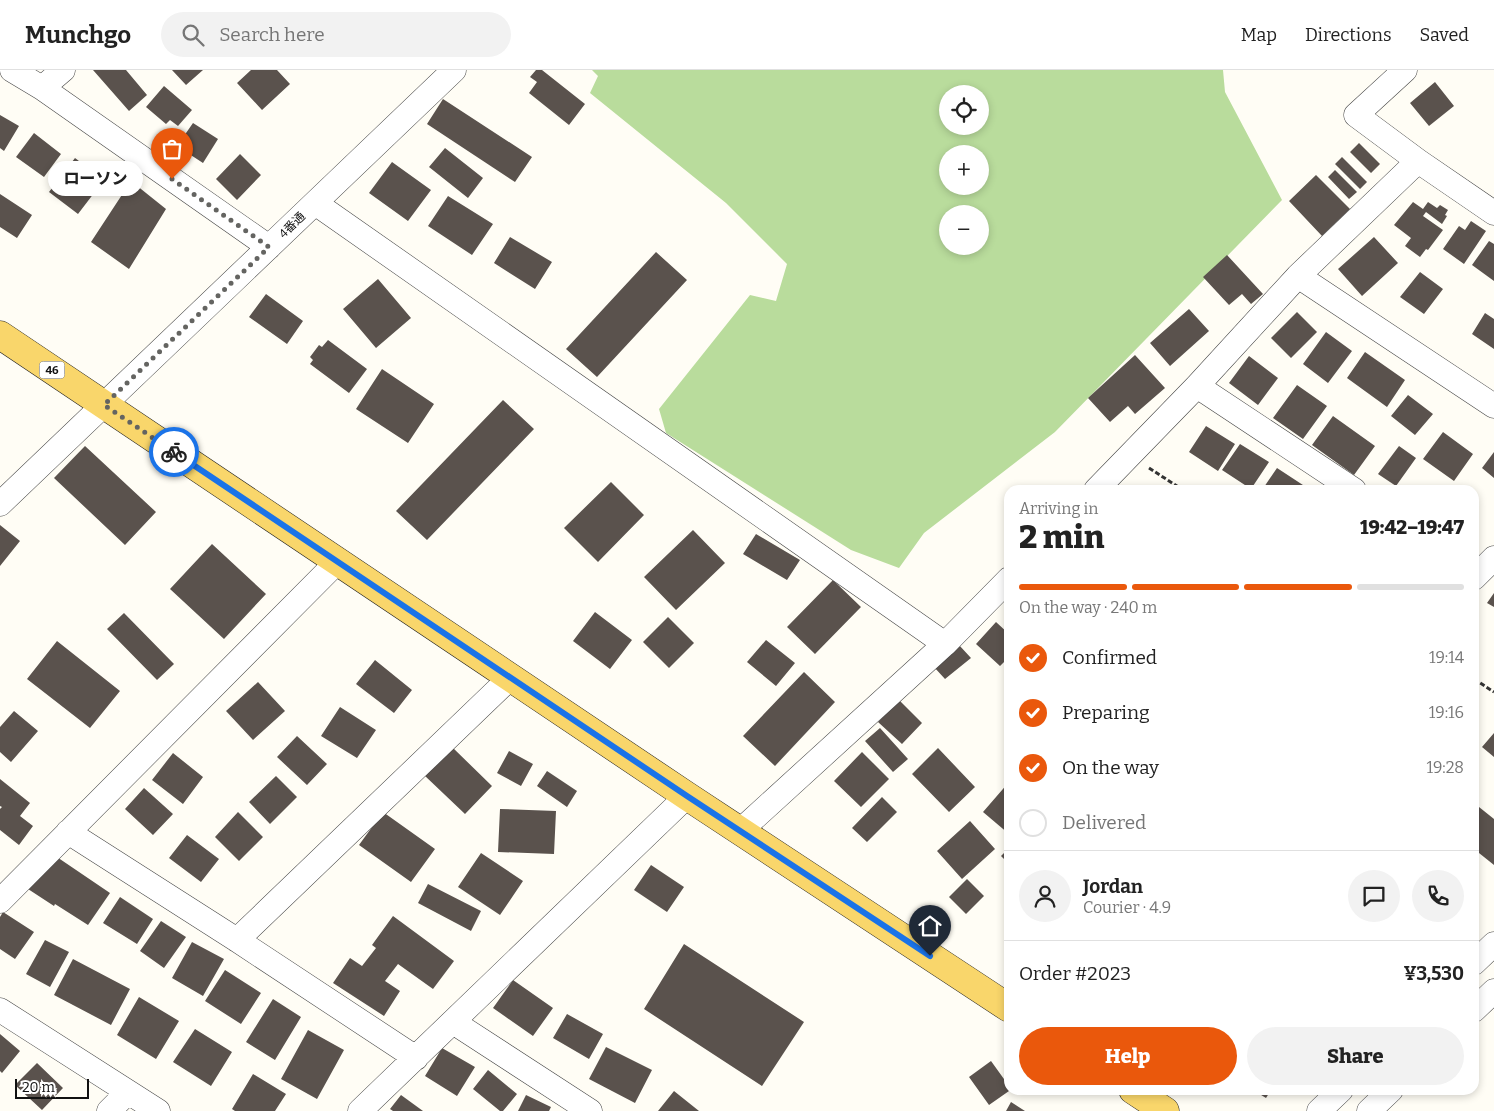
<!DOCTYPE html>
<html lang="en">
<head>
<meta charset="utf-8">
<style>
	body { margin:0; font-family:Bitter,"Noto Sans JP",serif; background:#f2f2f2; color:#222; height:100vh; display:flex; flex-direction:column; font-size:19px; white-space:nowrap }
	* { box-sizing:border-box; margin:0 }
	p { font-size:16px; color:#767676 }
	.icon { flex:none; width:28px; height:28px; fill:none; stroke:currentColor; stroke-width:2; stroke-linecap:round; stroke-linejoin:round }
	.map { position:relative; flex:1; overflow:hidden }
	.side { position:absolute; left:1004px; top:415px; width:475px; height:610px; display:flex; flex-direction:column; background:#fff; border-radius:15px; box-shadow:0 2px 8px #0003 }
	.side>* { flex:none }
	.fabs { position:absolute; left:939px; top:15px; display:grid; gap:10px }
	.fabs a { display:grid; place-items:center; width:50px; height:50px; border-radius:50%; background:#fff; box-shadow:0 2px 8px #0003; font-size:25px }
	.scale { position:absolute; left:15px; bottom:12px; width:74px; box-sizing:border-box; padding-left:5px; border:2px solid #111; border-top:0; font-size:14px; line-height:18px; white-space:nowrap; color:#111; -webkit-text-stroke:4px #fff; paint-order:stroke }
	.pin { position:absolute; display:grid; place-items:center; width:42px; height:42px; color:#fff; margin:-51px -21px; border-radius:50% 50% 50% 0; rotate:-45deg; box-shadow:0 0 5px #0007 }
	.pin .icon { rotate:45deg }
	.courier { position:absolute; display:grid; place-items:center; width:50px; height:50px; margin:-25px; border:4px solid #1a73e8; border-radius:50%; background:#fff; color:#222; box-shadow:0 1px 6px #0007 }
	.bubble { position:absolute; height:35px; border-radius:18px; background:#fff; box-shadow:0 2px 8px #0003; font-size:16px; font-weight:800; line-height:35px; text-align:center }
	.head em { font-style:normal; font-weight:800 }
	.head div { display:flex; flex-direction:column-reverse }
	.head { display:flex; align-items:center; justify-content:space-between; height:85px; padding:0 15px }
	h1 { font-size:32px; font-weight:800; line-height:38px }
	.bar { display:grid; grid-template-columns:repeat(4,1fr); gap:8px 5px; align-content:center; height:60px; padding:0 15px }
	.bar i { height:6px; border-radius:4px; background:#e0e0e0 }
	.bar .selected { background:#ea580c }
	.bar p { grid-column:span 4 }
	.line { display:flex; align-items:center; gap:12px; padding:0 15px; border-top:1px solid #e0e0e0 }
	.line div { flex:1 }
	.round { display:grid; place-items:center; flex:none; width:52px; height:52px; border-radius:26px; background:#f2f2f2 }
	ol { padding:0 15px; list-style:none }
	li { display:flex; align-items:center; gap:15px; height:55px }
	li p { margin-inline-start:auto }
	li .icon { padding:5px; border-radius:50%; background:#ea580c; color:#fff; stroke-width:4 }
	li:last-child { color:#767676 }
	li i { width:28px; height:28px; border:2px solid #e0e0e0; border-radius:50% }
	.cta { display:flex; gap:10px; margin-top:auto; padding:10px 15px }
	.cta a { flex:1; height:58px; border-radius:30px; background:#ea580c; color:#fff; font-size:20px; font-weight:800; line-height:58px; text-align:center }
	.cta a+a { background:#f2f2f2; color:#222 }
	header { display:flex; align-items:center; gap:30px; box-sizing:border-box; height:70px; padding:0 25px; background:#fff; border-bottom:1px solid #e0e0e0 }
	header strong { font-size:24px }
	nav { display:flex; gap:28px; margin-inline-start:auto; font-size:18px }
	.search { width:350px; height:45px; background:#f2f2f2; display:flex; align-items:center; gap:12px; box-sizing:border-box; padding:0 18px; border-radius:28px; color:#767676; font-size:19px }
	.map>svg:first-child { display:block }
	.forest { fill:#b9dc9c; fill-rule:evenodd }
	.building { fill:#5a524d }
	.lines { fill:none; stroke-linecap:round; stroke-linejoin:round }
	.minor-casing { stroke:#444; stroke-width:25 }
	.major-casing { stroke:#222; stroke-width:29 }
	.path { stroke:#333; stroke-width:3; stroke-dasharray:5 2.5; stroke-linecap:butt }
	.minor { stroke:#fff; stroke-width:24 }
	.major { stroke:#f9d66b; stroke-width:28 }
	.done { stroke:#646461; stroke-width:5; stroke-dasharray:0 9 }
	.route { stroke:#1a73e8; stroke-width:6 }
	.labels { text-anchor:middle; stroke-width:5; stroke-linejoin:round; paint-order:stroke }
	.shield { fill:#fff; stroke:#585858; stroke-width:1 }
	.shield-label { font-size:11px; font-weight:bold; fill:#111 }
	.street-label { font-size:12px; fill:#111; stroke:#fff }
</style>
</head>
<body>
<header>
<strong>Munchgo</strong>
<div class="search"><svg class="icon" aria-label="search" viewBox="0 0 24 24"><circle cx="10" cy="10" r="6"/><path d="M15 15l6 6"/></svg>Search here</div>
<nav><a>Map</a><a>Directions</a><a>Saved</a></nav>
</header>
<div class="map">
<svg width="1494" height="1041" viewBox="0 0 1494 1041">
	<rect width="100%" height="100%" fill="#fffdf5"/>
	<path class="forest" d="M592,0H1223L1225,22L1282,130L1055,362L924,463L899,498L851,480L666,363L659,339L750,225L776,231L787,194L726,133L590,23L598,6ZM948,24H980V56H948ZM948,84H980V116H948ZM948,144H980V176H948Z"/>
	<path class="building" d="M93,0H126L147,25L129,41Z
		M172,0H203L186,15Z
		M251,0H277L290,14L262,40L237,13Z
		M536,0H542L585,34L569,55L529,23L537,12L530,7Z
		M1435,12L1454,36L1429,56L1410,33Z
		M164,16L192,40L178,56L170,50L166,54L146,37Z
		M443,29L532,87L515,112L427,54Z
		M0,45L19,56L4,81L0,78Z
		M193,53L218,69L203,93L177,76Z
		M34,63L61,84L44,107L16,87Z
		M1359,73L1380,94L1371,103L1350,82Z
		M445,78L483,108L468,128L429,97Z
		M240,84L261,105L237,130L216,109Z
		M1342,87L1367,112L1360,119L1335,94Z
		M75,88L104,110L78,144L49,122Z
		M392,92L431,120L408,151L369,123Z
		M1335,100L1357,122L1349,129L1328,107Z
		M1316,105L1350,139L1322,166L1289,131Z
		M131,111L166,139L129,199L91,172Z
		M0,124L32,145L17,168L0,157Z
		M448,126L493,154L472,185L428,156Z
		M1413,132L1423,139L1428,132L1437,138L1440,135L1448,140L1445,145L1447,146L1442,154L1426,142L1423,146L1443,160L1428,180L1426,179L1420,187L1405,176L1411,168L1394,155Z
		M1471,151L1486,161L1464,194L1443,179L1459,156L1465,160Z
		M510,167L552,192L535,219L494,193Z
		M1374,167L1398,193L1362,226L1338,199Z
		M1489,171L1494,174V211L1472,195Z
		M656,182L687,210L597,307L566,279Z
		M1227,185L1263,224L1251,234L1242,224L1229,235L1203,207Z
		M1420,202L1443,219L1424,244L1400,227Z
		M378,209L411,248L376,278L343,239Z
		M266,224L303,251L287,274L249,247Z
		M1189,239L1209,261L1170,296L1150,273Z
		M1297,242L1317,262L1291,288L1271,268Z
		M1485,243L1494,249V279L1472,264Z
		M1326,262L1352,281L1328,313L1303,294Z
		M328,270L367,299L349,323L310,294L313,290L310,287L319,275L322,277Z
		M1365,282L1405,310L1387,337L1347,308Z
		M1135,285L1165,318L1135,344L1128,336L1110,352L1088,328Z
		M1249,286L1278,308L1258,335L1229,313Z
		M382,299L434,334L408,373L356,339Z
		M1297,315L1327,336L1303,369L1273,348Z
		M1408,325L1433,344L1415,365L1391,346Z
		M503,330L534,359L427,470L396,441Z
		M1333,346L1375,376L1354,405L1312,375Z
		M1206,356L1235,374L1218,401L1189,382Z
		M1443,362L1473,384L1454,411L1423,389Z
		M1240,374L1269,392L1251,419L1222,400Z
		M85,376L156,442L125,475L54,408Z
		M1399,376L1416,388L1396,416L1378,404Z
		M1494,382V408L1482,398Z
		M1277,398L1306,417L1304,420H1262Z
		M611,412L644,445L598,492L564,458Z
		M0,455L20,471L0,496Z
		M693,460L725,493L676,540L644,507Z
		M756,464L800,490L787,510L743,484Z
		M212,474L266,524L224,569L170,519Z
		M833,510L861,537L815,584L787,557Z
		M1494,523V537L1487,533Z
		M595,542L632,570L610,599L573,571Z
		M124,543L174,594L157,610L107,559Z
		M668,547L694,573L669,598L643,572Z
		M996,552L1009,564V587L1000,596L976,574Z
		M766,570L795,593L776,616L747,592Z
		M57,571L120,621L90,658L27,609Z
		M959,575L971,588L945,609L934,597Z
		M375,590L412,620L394,643L356,614Z
		M804,602L835,632L775,696L743,666Z
		M258,612L285,641L253,670L226,641Z
		M899,630L922,653L902,674L878,652Z
		M340,637L376,660L357,688L321,666Z
		M14,641L38,661L11,692L0,682V657Z
		M880,658L908,689L893,702L865,671Z
		M1494,663V687L1482,677Z
		M297,666L327,694L307,715L277,687Z
		M451,676L492,716L465,744L424,705Z
		M938,678L975,717L949,742L912,704Z
		M509,681L533,694L521,716L497,703Z
		M862,682L889,709L861,737L834,711Z
		M173,683L203,707L183,734L152,710Z
		M547,701L577,721L567,737L537,716Z
		M276,706L297,727L270,754L249,732Z
		M0,709L30,733L20,746L33,756L19,775L0,760V739L2,737L0,736Z
		M1009,712V764L983,742Z
		M144,718L173,744L153,765L125,739Z
		M882,727L897,742L867,772L852,758Z
		M1474,733L1494,749V795L1474,779Z
		M500,739L556,741L554,784L498,782Z
		M238,742L263,767L239,791L215,767Z
		M383,742L435,779L411,812L359,775Z
		M970,751L995,779L962,809L937,781Z
		M187,765L219,789L201,812L169,788Z
		M1009,778V794L1001,786Z
		M51,783L110,823L88,855L55,834L54,836L28,819Z
		M481,783L523,811L500,845L458,817Z
		M651,795L684,817L667,842L634,820Z
		M967,809L984,826L966,844L949,827Z
		M428,814L481,841L471,861L418,833Z
		M120,827L153,849L137,874L103,853Z
		M3,842L34,862L15,889L0,879V847Z
		M393,846L454,891L433,919L398,894L385,911L400,921L384,946L333,913L350,888L362,896L376,878L372,875Z
		M161,851L186,867L164,898L140,881Z
		M45,870L69,882L50,917L26,904Z
		M192,872L224,889L203,926L172,908Z
		M684,874L804,952L762,1016L644,939Z
		M73,889L130,919L111,955L54,925Z
		M225,900L261,923L241,954L205,931Z
		M513,910L553,938L533,966L493,938Z
		M139,927L179,951L156,989L117,965Z
		M273,929L301,947L275,990L246,972Z
		M567,944L603,964L589,989L553,968Z
		M195,959L232,982L211,1016L173,992Z
		M308,960L344,980L317,1029L281,1009Z
		M0,964L20,981L2,1003L0,1001Z
		M606,977L652,1000L635,1033L589,1009Z
		M442,978L475,997L457,1026L425,1006Z
		M991,991L1009,1016V1021L989,1035L969,1007Z
		M37,993L63,1018L42,1040L15,1015Z
		M488,1000L517,1024L503,1041H500L473,1019Z
		M253,1004L286,1024L275,1041H235L232,1039Z
		M1253,1020H1271L1266,1028Z
		M674,1021L699,1041H658Z
		M401,1025L423,1041H393L390,1039Z
		M526,1025L551,1037L549,1041H518Z
		M1011,1032L1025,1041H1006Z"/>
	<g class="lines">
		<defs>
			<path id="minor" d="M12,0L42,18L269,177
				M1405,0L1356,45L1418,91L1494,143
				M42,18L63,0
				M315,133L945,574
				M1298,206L1494,336
				M1197,316L1354,420
				M1096,420L1197,316L1298,206L1418,91
				M0,434L454,0
				M1474,508L1494,488
				M740,761L945,574L1009,509
				M68,762L237,870L416,988
				M0,831L337,492
				M237,870L511,607
				M1474,893L1494,874
				M0,940L158,1041
				M1474,940L1494,921
				M453,952L590,1041
				M109,1041L128,1022
				M360,1041L687,726
				M1319,1041L1341,1020
				M1369,1041L1391,1020"/>
			<path id="major" d="M0,265L687,726L1009,938
				M1133,1020L1165,1041"/>
		</defs>
		<use href="#minor" class="minor-casing"/>
		<use href="#major" class="major-casing"/>
		<path class="path" d="M1149,398L1183,420
			M1474,609L1494,622"/>
		<use href="#minor" class="minor"/>
		<use href="#major" class="major"/>
	</g>
	<g class="lines">
		<path class="done" d="M172,109L269,177L104,335L174,382"/>
		<path class="route" d="M174,382L687,726L930,886"/>
	</g>
	<g class="labels">
		<rect class="shield" x="39.5" y="291.5" width="25" height="17" rx="4"/>
		<g class="shield-label">
			<text x="52" y="304">46</text>
		</g>
		<g class="street-label">
			<text transform="translate(292 155) rotate(-44)" y="4">4番通</text>
		</g>
	</g>
</svg>
<div class="fabs">
<a><svg class="icon" aria-label="locate" viewBox="0 0 24 24"><circle cx="12" cy="12" r="6"/><path d="M12 2v4M12 18v4M2 12h4M18 12h4"/></svg></a>
<a>+</a>
<a>−</a>
</div>
<div class="scale">20 m</div>
<div class="pin" style="left:172px;top:109px;background:#ea580c"><svg class="icon" aria-label="bag" viewBox="0 0 24 24"><path d="M5 8h14l-1 12H6zM9 8a3 3 0 0 1 6 0"/></svg></div>
<div class="pin" style="left:930px;top:886px;background:#1f2937"><svg class="icon" aria-label="home" viewBox="0 0 24 24"><path d="M3 11l9-7 9 7M6 9v11h12V9"/></svg></div>
<div class="courier" style="left:174px;top:382px"><svg class="icon" aria-label="bike" viewBox="0 0 24 24"><circle cx="6" cy="16" r="4"/><circle cx="18" cy="16" r="4"/><path d="M6 16l4-8h5l3 8M10 8l3 8H6M13 5h3"/></svg></div>
<div class="bubble" style="left:48px;top:91px;width:95px">ローソン</div>
<section class="side">
<div class="head"><div><h1>2 min</h1><p>Arriving in</p></div><em>19:42–19:47</em></div>
<div class="bar"><i class="selected"></i><i class="selected"></i><i class="selected"></i><i></i><p>On the way · 240 m</p></div>
<ol>
<li><svg class="icon" aria-label="check" viewBox="0 0 24 24"><path d="M5 12l5 5 9-10"/></svg>Confirmed<p>19:14</p></li>
<li><svg class="icon" aria-label="check" viewBox="0 0 24 24"><path d="M5 12l5 5 9-10"/></svg>Preparing<p>19:16</p></li>
<li><svg class="icon" aria-label="check" viewBox="0 0 24 24"><path d="M5 12l5 5 9-10"/></svg>On the way<p>19:28</p></li>
<li><i></i>Delivered</li>
</ol>
<div class="line" style="height:90px"><a class="round"><svg class="icon" aria-label="person" viewBox="0 0 24 24"><circle cx="12" cy="8" r="4"/><path d="M4 21q1-7 8-7t8 7"/></svg></a><div><b>Jordan</b><p>Courier · 4.9</p></div><a class="round"><svg class="icon" aria-label="chat" viewBox="0 0 24 24"><path d="M4 5h16v11H9l-5 4z"/></svg></a><a class="round"><svg class="icon" aria-label="phone" viewBox="0 0 24 24"><path d="M5 4h4l2 5-3 2q2 4 5 5l2-3 5 2v4C11 20 4 13 5 4z"/></svg></a></div>
<div class="line" style="height:65px"><div>Order #2023</div><b>¥3,530</b></div>
<div class="cta"><a>Help</a><a>Share</a></div>
</section>
</div>
</body>
</html>
